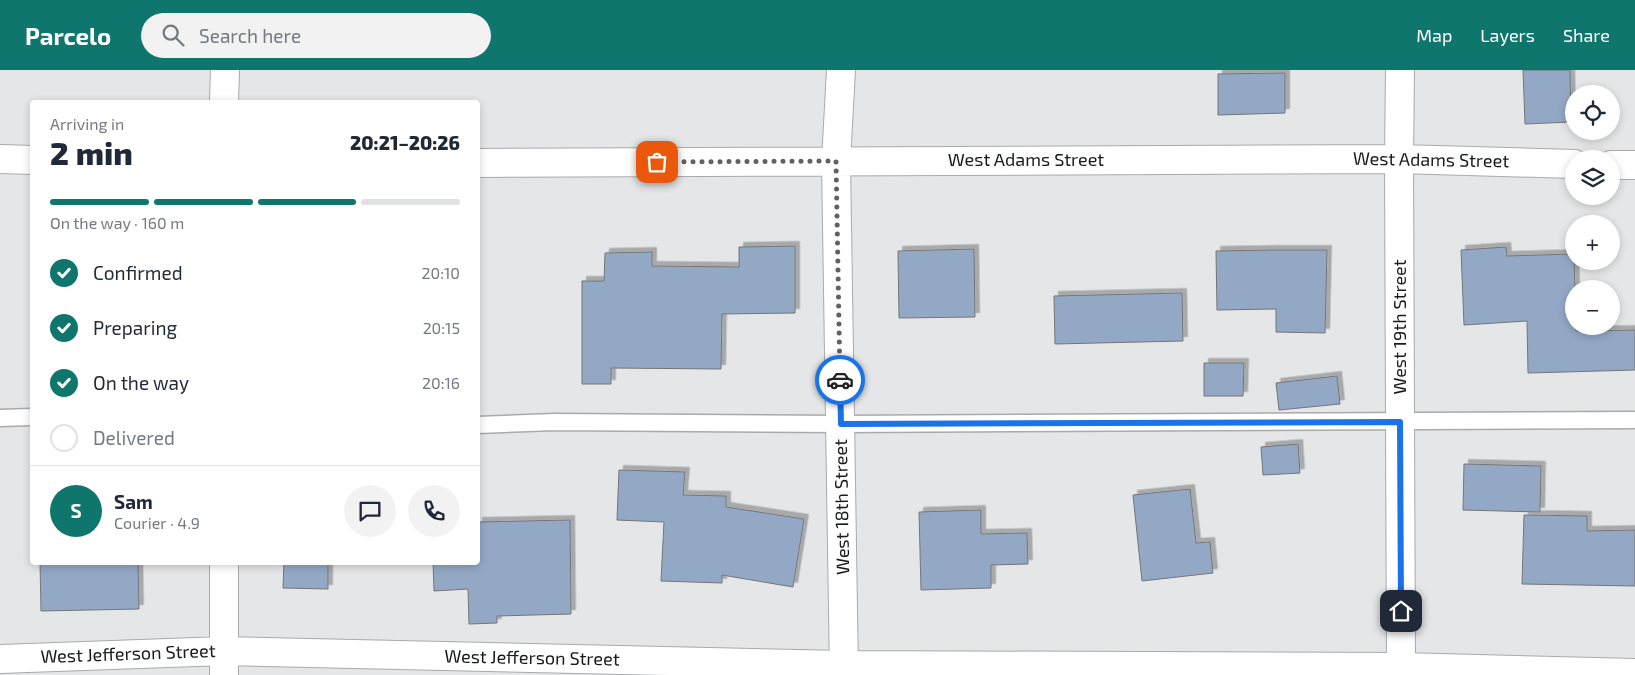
<!DOCTYPE html>
<html lang="en">
<head>
<meta charset="utf-8">
<style>
	body { margin:0; font-family:"Exo 2",sans-serif; background:#f2f2f3; color:#1f2937; height:100vh; display:flex; flex-direction:column; font-size:19px; white-space:nowrap }
	* { box-sizing:border-box; margin:0 }
	p { font-size:16px; color:#747a83 }
	.icon { flex:none; width:28px; height:28px; fill:none; stroke:currentColor; stroke-width:2; stroke-linecap:round; stroke-linejoin:round }
	.map { position:relative; flex:1; overflow:hidden }
	.panel { position:absolute; left:30px; top:30px; width:450px; height:465px; display:flex; flex-direction:column; background:#fff; border-radius:5px; box-shadow:0 2px 8px #0003 }
	.panel>* { flex:none }
	.controls { position:absolute; left:1565px; top:15px; display:grid; gap:10px }
	.controls a { display:grid; place-items:center; width:55px; height:55px; border-radius:50%; background:#fff; box-shadow:0 2px 8px #0003; font-size:25px }
	.pin { position:absolute; display:grid; place-items:center; width:42px; height:42px; color:#fff; margin:-21px; border-radius:10px; box-shadow:0 2px 8px #0006 }
	.courier { position:absolute; display:grid; place-items:center; width:50px; height:50px; margin:-25px; border:4px solid #1a73e8; border-radius:50%; background:#fff; color:#222; box-shadow:0 1px 6px #0007 }
	.headline em { font-style:normal; font-weight:800 }
	.headline div { display:flex; flex-direction:column-reverse }
	.headline { display:flex; align-items:center; justify-content:space-between; height:85px; padding:0 20px }
	h1 { font-size:32px; font-weight:800; line-height:38px }
	.bar { display:grid; grid-template-columns:repeat(4,1fr); gap:8px 5px; align-content:center; height:60px; padding:0 20px }
	.bar i { height:6px; border-radius:4px; background:#e0e1e3 }
	.bar .on { background:#0f766e }
	.bar p { grid-column:span 4 }
	.line { display:flex; align-items:center; gap:12px; padding:0 20px; border-top:1px solid #e0e1e3 }
	.line div { flex:1 }
	.round { display:grid; place-items:center; flex:none; width:52px; height:52px; border-radius:26px; background:#f2f2f3 }
	ol { padding:0 20px; list-style:none }
	li { display:flex; align-items:center; gap:15px; height:55px }
	li p { margin-inline-start:auto }
	li .icon { padding:5px; border-radius:50%; background:#0f766e; color:#fff; stroke-width:4 }
	li:last-child { color:#747a83 }
	li i { width:28px; height:28px; border:2px solid #e0e1e3; border-radius:50% }
	header { display:flex; align-items:center; gap:30px; box-sizing:border-box; height:70px; padding:0 25px; background:#0f766e; color:#fff }
	header strong { font-size:24px }
	nav { display:flex; gap:28px; margin-inline-start:auto; font-size:18px }
	.search { width:350px; height:45px; background:#f2f2f3; display:flex; align-items:center; gap:12px; box-sizing:border-box; padding:0 18px; border-radius:28px; color:#747a83; font-size:19px }
	.map>svg:first-child { display:block }
	.building { fill:#93a8c5; stroke:#747577; filter:url(#shadow) }
	.lines { fill:none; stroke-linecap:round; stroke-linejoin:round }
	.lane-casing { stroke:#a8aaac; stroke-width:19 }
	.street-casing { stroke:#a8aaac; stroke-width:30 }
	.lane { stroke:#fff; stroke-width:16 }
	.street { stroke:#fff; stroke-width:28 }
	.done { stroke:#606163; stroke-width:5; stroke-dasharray:0 9 }
	.route { stroke:#1a73e8; stroke-width:6 }
	.labels { text-anchor:middle; stroke-width:4.5; stroke-linejoin:round; paint-order:stroke }
	.street-label { font-size:18px; fill:#191a1b; stroke:#fff }
</style>
</head>
<body>
<header>
<strong>Parcelo</strong>
<div class="search"><svg class="icon" aria-label="search" viewBox="0 0 24 24"><circle cx="10" cy="10" r="6"/><path d="M15 15l6 6"/></svg>Search here</div>
<nav><a>Map</a><a>Layers</a><a>Share</a></nav>
</header>
<div class="map">
<svg width="1635" height="605" viewBox="0 0 1635 605">
	<defs>
		<filter id="shadow"><feDropShadow dx="4.5" dy="-4.5" stdDeviation="0" flood-color="#0004"/></filter>
	</defs>
	<rect width="100%" height="100%" fill="#e4e6e8"/>
	<path class="building" d="M1523,0H1570L1571,52L1525,54Z
		M1285,3V43L1218,45V4Z
		M795,176V243L722,244L721,299L611,298V314H582V211H604L605,183L652,182V196L739,197V177Z
		M1506,177L1507,186L1574,184L1575,219H1574V256H1576V261L1635,260V300L1528,303L1527,251L1464,255L1461,180Z
		M974,179L975,247L899,248L898,181Z
		M1274,180H1327L1325,263L1276,262V239L1217,240L1216,181Z
		M1182,223L1183,271L1055,274L1054,226Z
		M1204,293H1244L1243,326H1204Z
		M1337,306L1340,334L1279,340L1276,313Z
		M1298,374L1300,403L1263,405L1261,377Z
		M1464,394L1541,396L1540,442L1463,440Z
		M619,400L685,402L683,425L726,426V437L804,449L793,517L722,505V513L661,511L664,452L617,450Z
		M1190,419L1196,473L1210,472L1213,503L1142,511L1133,425Z
		M981,440V464L1027,463L1028,494L991,495V518L921,520L919,442Z
		M1524,445L1587,446V461L1635,460V516L1522,514Z
		M570,450L571,544L497,546V553L469,554L468,519L434,521L433,492H478V452Z
		M40,492H138L139,539L41,541Z
		M284,492H328V519L283,518Z"/>
	<g class="lines">
		<defs>
			<path id="lane" d="M0,348L32,347
				M478,355L554,352L841,354L1635,350"/>
			<path id="street" d="M841,0L836,91L844,605
				M1400,0L1399,89L1401,605
				M224,32L225,0
				M0,89L32,90
				M478,93L1399,89L1574,94
				M1611,95H1635
				M0,589L224,581L844,595L1401,597L1635,603
				M224,605V492"/>
		</defs>
		<use href="#lane" class="lane-casing"/>
		<use href="#street" class="street-casing"/>
		<use href="#lane" class="lane"/>
		<use href="#street" class="street"/>
	</g>
	<g class="lines">
		<path class="done" d="M657,92L836,91L840,310"/>
		<path class="route" d="M840,310L841,354L1400,352L1401,541"/>
	</g>
	<g class="labels">
		<g class="street-label">
			<text x="1026" y="96">West Adams Street</text>
			<text transform="translate(1431 90) rotate(1)" y="6">West Adams Street</text>
			<text transform="translate(1400 257) rotate(-90)" y="6">West 19th Street</text>
			<text transform="translate(842 437) rotate(-91)" y="6">West 18th Street</text>
			<text transform="translate(128 584) rotate(-2)" y="6">West Jefferson Street</text>
			<text transform="translate(532 588) rotate(1)" y="6">West Jefferson Street</text>
		</g>
	</g>
</svg>
<div class="controls">
<a><svg class="icon" aria-label="locate" viewBox="0 0 24 24"><circle cx="12" cy="12" r="6"/><path d="M12 2v4M12 18v4M2 12h4M18 12h4"/></svg></a>
<a><svg class="icon" aria-label="layers" viewBox="0 0 24 24"><path d="M12 4l9 5-9 5-9-5zM3 14l9 5 9-5"/></svg></a>
<a>+</a>
<a>−</a>
</div>
<div class="pin" style="left:657px;top:92px;background:#ea580c"><svg class="icon" aria-label="bag" viewBox="0 0 24 24"><path d="M5 8h14l-1 12H6zM9 8a3 3 0 0 1 6 0"/></svg></div>
<div class="pin" style="left:1401px;top:541px;background:#1f2937"><svg class="icon" aria-label="home" viewBox="0 0 24 24"><path d="M3 11l9-7 9 7M6 9v11h12V9"/></svg></div>
<div class="courier" style="left:840px;top:310px"><svg class="icon" aria-label="car" viewBox="0 0 24 24"><path d="M5 17H2v-5l4-1 3-4h7l3 4 3 1v5h-3M9 17h6M6 11h13"/><circle cx="7" cy="17" r="2"/><circle cx="17" cy="17" r="2"/></svg></div>
<section class="panel">
<div class="headline"><div><h1>2 min</h1><p>Arriving in</p></div><em>20:21–20:26</em></div>
<div class="bar"><i class="on"></i><i class="on"></i><i class="on"></i><i></i><p>On the way · 160 m</p></div>
<ol>
<li><svg class="icon" aria-label="check" viewBox="0 0 24 24"><path d="M5 12l5 5 9-10"/></svg>Confirmed<p>20:10</p></li>
<li><svg class="icon" aria-label="check" viewBox="0 0 24 24"><path d="M5 12l5 5 9-10"/></svg>Preparing<p>20:15</p></li>
<li><svg class="icon" aria-label="check" viewBox="0 0 24 24"><path d="M5 12l5 5 9-10"/></svg>On the way<p>20:16</p></li>
<li><i></i>Delivered</li>
</ol>
<div class="line" style="height:90px"><b class="round" style="background:#0f766e;color:#fff">S</b><div><b>Sam</b><p>Courier · 4.9</p></div><a class="round"><svg class="icon" aria-label="chat" viewBox="0 0 24 24"><path d="M4 5h16v11H9l-5 4z"/></svg></a><a class="round"><svg class="icon" aria-label="phone" viewBox="0 0 24 24"><path d="M5 4h4l2 5-3 2q2 4 5 5l2-3 5 2v4C11 20 4 13 5 4z"/></svg></a></div>
</section>
</div>
</body>
</html>
